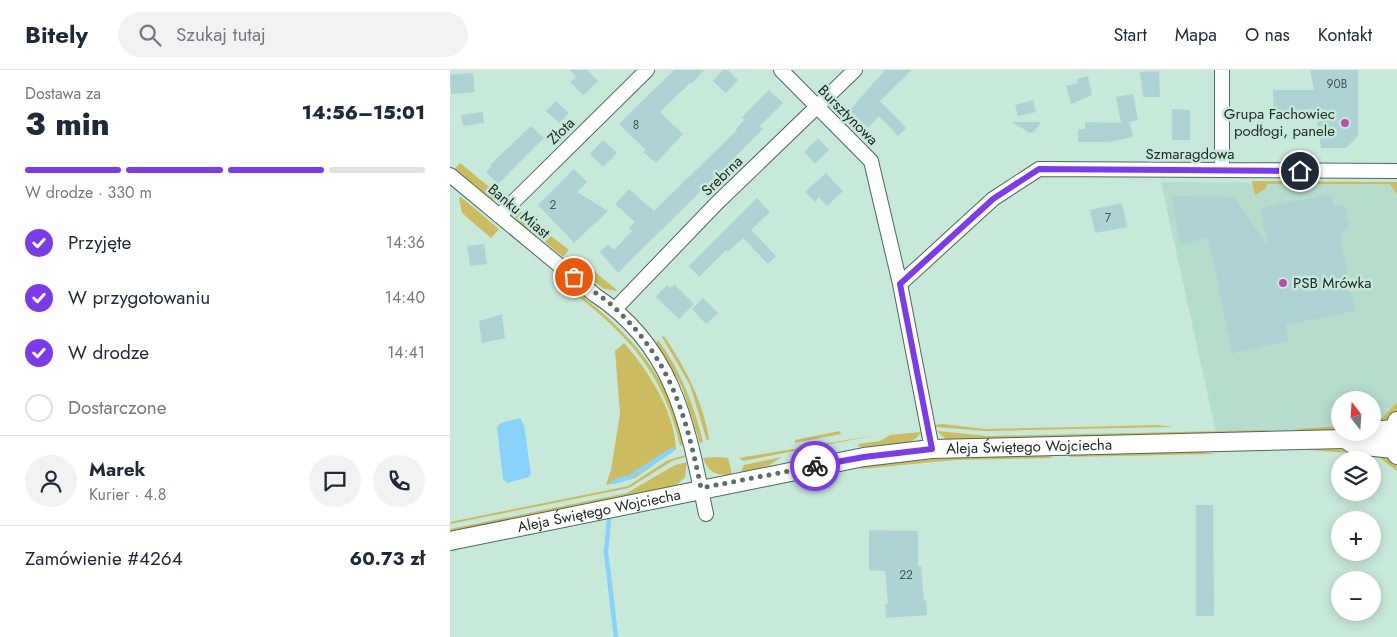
<!DOCTYPE html>
<html lang="pl">
<head>
<meta charset="utf-8">
<style>
	body { margin:0; font-family:Jost,sans-serif; background:#f2f2f3; color:#1f2937; height:100vh; display:flex; flex-direction:column; font-size:19px; white-space:nowrap }
	* { box-sizing:border-box; margin:0 }
	p { font-size:16px; color:#747a83 }
	.icon { flex:none; width:28px; height:28px; fill:none; stroke:currentColor; stroke-width:2; stroke-linecap:round; stroke-linejoin:round }
	.map { position:relative; flex:1; overflow:hidden }
	.details { display:flex; flex-direction:column; background:#fff; width:450px }
	.details>* { flex:none }
	.needle { width:32px; rotate:343deg }
	.fabs { position:absolute; left:881px; top:321px; display:grid; gap:10px }
	.fabs a { display:grid; place-items:center; width:50px; height:50px; border-radius:50%; background:#fff; box-shadow:0 2px 12px #0003; font-size:25px }
	.pin { position:absolute; display:grid; place-items:center; width:42px; height:42px; color:#fff; margin:-21px; border:2px solid #fff; border-radius:50%; box-shadow:0 1px 5px #0007 }
	.courier { position:absolute; display:grid; place-items:center; width:50px; height:50px; margin:-25px; border:4px solid #7c3aed; border-radius:50%; background:#fff; color:#222; box-shadow:0 1px 6px #0007 }
	.summary em { font-style:normal; font-weight:800 }
	.summary div { display:flex; flex-direction:column-reverse }
	.summary { display:flex; align-items:center; justify-content:space-between; height:85px; padding:0 25px }
	h1 { font-size:32px; font-weight:800; line-height:38px }
	.bar { display:grid; grid-template-columns:repeat(4,1fr); gap:8px 5px; align-content:center; height:60px; padding:0 25px }
	.bar i { height:6px; border-radius:4px; background:#e0e1e3 }
	.bar .on { background:#7c3aed }
	.bar p { grid-column:span 4 }
	.line { display:flex; align-items:center; gap:12px; padding:0 25px; border-top:1px solid #e0e1e3 }
	.line div { flex:1 }
	.round { display:grid; place-items:center; flex:none; width:52px; height:52px; border-radius:26px; background:#f2f2f3 }
	ol { padding:0 25px; list-style:none }
	li { display:flex; align-items:center; gap:15px; height:55px }
	li p { margin-inline-start:auto }
	li .icon { padding:5px; border-radius:50%; background:#7c3aed; color:#fff; stroke-width:4 }
	li:last-child { color:#747a83 }
	li i { width:28px; height:28px; border:2px solid #e0e1e3; border-radius:50% }
	header { display:flex; align-items:center; gap:30px; box-sizing:border-box; height:70px; padding:0 25px; background:#fff; border-bottom:1px solid #e0e1e3 }
	header strong { font-size:24px }
	nav { display:flex; gap:28px; margin-inline-start:auto; font-size:18px }
	.search { width:350px; height:45px; background:#f2f2f3; display:flex; align-items:center; gap:12px; box-sizing:border-box; padding:0 18px; border-radius:28px; color:#747a83; font-size:19px }
	main { display:flex; flex:1; min-height:0 }
	.map>svg:first-child { display:block }
	.built { fill:#b4ddcc }
	.green { fill:#ccbc5f }
	.water { fill:#88d2fb }
	.lines { fill:none; stroke-linecap:round; stroke-linejoin:round }
	.stream { stroke:#88d2fb; stroke-width:4.5 }
	.building { fill:#add3d5 }
	.minor-casing { stroke:#4b695d; stroke-width:16 }
	.tertiary-casing { stroke:#4b695d; stroke-width:20 }
	.minor { stroke:#fff; stroke-width:14 }
	.tertiary { stroke:#fff; stroke-width:18 }
	.done { stroke:#5a6f66; stroke-width:5; stroke-dasharray:0 9 }
	.route { stroke:#7c3aed; stroke-width:6 }
	.poi-dot { fill:#bb4ba7; stroke:#c7e9da; stroke-width:2 }
	.labels { text-anchor:middle; stroke-width:5; stroke-linejoin:round; paint-order:stroke }
	.number-label { font-size:12px; fill:#435653 }
	.poi-label { font-size:15px; fill:#202d28; stroke:#c7e9da; text-anchor:end }
	.street-label { font-size:15px; fill:#202d28; stroke:#c7e9da }
</style>
</head>
<body>
<header>
<strong>Bitely</strong>
<div class="search"><svg class="icon" aria-label="search" viewBox="0 0 24 24"><circle cx="10" cy="10" r="6"/><path d="M15 15l6 6"/></svg>Szukaj tutaj</div>
<nav><a>Start</a><a>Mapa</a><a>O nas</a><a>Kontakt</a></nav>
</header>
<main>
<section class="details">
<div class="summary"><div><h1>3 min</h1><p>Dostawa za</p></div><em>14:56–15:01</em></div>
<div class="bar"><i class="on"></i><i class="on"></i><i class="on"></i><i></i><p>W drodze · 330 m</p></div>
<ol>
<li><svg class="icon" aria-label="check" viewBox="0 0 24 24"><path d="M5 12l5 5 9-10"/></svg>Przyjęte<p>14:36</p></li>
<li><svg class="icon" aria-label="check" viewBox="0 0 24 24"><path d="M5 12l5 5 9-10"/></svg>W przygotowaniu<p>14:40</p></li>
<li><svg class="icon" aria-label="check" viewBox="0 0 24 24"><path d="M5 12l5 5 9-10"/></svg>W drodze<p>14:41</p></li>
<li><i></i>Dostarczone</li>
</ol>
<div class="line" style="height:90px"><a class="round"><svg class="icon" aria-label="person" viewBox="0 0 24 24"><circle cx="12" cy="8" r="4"/><path d="M4 21q1-7 8-7t8 7"/></svg></a><div><b>Marek</b><p>Kurier · 4.8</p></div><a class="round"><svg class="icon" aria-label="chat" viewBox="0 0 24 24"><path d="M4 5h16v11H9l-5 4z"/></svg></a><a class="round"><svg class="icon" aria-label="phone" viewBox="0 0 24 24"><path d="M5 4h4l2 5-3 2q2 4 5 5l2-3 5 2v4C11 20 4 13 5 4z"/></svg></a></div>
<div class="line" style="height:65px"><div>Zamówienie #4264</div><b>60.73 zł</b></div>
</section>
<div class="map">
<svg width="947" height="567" viewBox="0 0 947 567">
	<rect width="100%" height="100%" fill="#c7e9da"/>
	<path class="built" d="M711,112L940,114L947,121V358L923,359L922,330H890V360L766,363Z"/>
	<path class="green" d="M10,93L54,129L43,130L4,100Z
		M802,111L947,112V125L940,114H817L815,119L805,125Z
		M11,127L49,159L41,168L12,143L9,128Z
		M65,137L87,155L81,162C73,155 61,149 65,137Z
		M101,166L119,180L113,187L95,172Z
		M144,201L168,221L154,219L138,207Z
		M130,224C184,268 219,306 234,376L230,375C214,307 183,270 129,227L125,230Z
		M214,266C235,297 253,331 259,369L257,371L240,315L212,267Z
		M208,270C231,301 244,335 253,372L250,373L232,317L206,273Z
		M174,273C198,300 225,342 226,379L185,408L156,415L161,400L170,344L165,281Z
		M947,332V340L939,349L924,355V352L932,348Z
		M492,354L535,359L708,355L723,357L536,361L485,357V355Z
		M890,356V360C878,361 856,367 846,359Z
		M817,360L813,363L497,370L487,361L538,366Z
		M390,361L391,364L345,373V370Z
		M471,362C461,381 427,376 409,377L408,374L430,371L440,365Z
		M432,364L293,391L289,388Z
		M872,378L916,381L913,384L858,380Z
		M744,381L766,384L619,387L623,384Z
		M597,384L603,388L506,390L410,399L414,396L502,387Z
		M236,385V387L222,391L179,418L0,454V452L178,416L218,390Z
		M926,385C936,385 947,388 947,401Z
		M266,387L278,388L282,404C267,407 258,402 253,388Z
		M332,387L318,396L291,402L294,395Z
		M237,392L235,407L227,415L0,463V459L177,423L225,395Z
		M384,400L389,403L295,420Z"/>
	<path class="water" d="M70,348L74,355L81,404L79,407L57,413L53,409L47,357L51,353Z"/>
	<g class="lines">
		<path class="stream" d="M163,412L180,407L222,380
			M159,450L156,482L166,567"/>
	</g>
	<path class="building" d="M120,0H137L148,11L133,25L120,12L126,7Z
		M224,0H254L242,14L241,12L210,42L233,64L206,93L193,82L196,80L169,54Z
		M273,0H278L288,10L276,23L263,11Z
		M435,0H462L430,31L456,58L448,66L429,46L418,58L400,40Z
		M860,0H908V66L896,78H871L865,40H836V46H824L823,20H864Z
		M709,1L710,27H693L690,2Z
		M23,3L25,22L1,24L0,5Z
		M638,6L642,25L621,34L616,16L628,13L627,9Z
		M319,20L333,33L310,56L313,59L168,203L150,182L158,174L164,180L182,161L179,158L185,152L165,134L179,119L204,141L287,60L286,59L294,50L292,47Z
		M683,24L688,50L677,53H680L683,67L658,72H628V59H635V52L671,53L666,27Z
		M583,30L586,42L568,46L565,35Z
		M106,31L119,43L109,53L96,41Z
		M722,39L740,40V70H722Z
		M33,42L34,53L13,56L11,45Z
		M562,52H591L584,62L580,63Z
		M81,56L94,68L48,114L36,102L42,96L40,95Z
		M368,68L379,80L365,94L354,82Z
		M153,70L167,83L153,97L140,84Z
		M124,99L137,112L127,122L158,141L124,173L88,135Z
		M376,103L393,121L377,136L369,127L365,132L355,122Z
		M881,124L884,137L895,135L899,156L890,166L905,241L836,255L839,271L782,283L758,167L731,175L721,126L784,127L818,176L810,138Z
		M307,128L320,142L301,160L326,186L318,194L293,168L278,182L276,180L249,207L239,196Z
		M672,133L677,157L645,163L640,140Z
		M34,174L37,194L20,196L17,176Z
		M224,214L244,234L229,249L206,227L217,215L220,218Z
		M253,228L268,243L256,254L242,239Z
		M52,244L55,268L32,273L29,251Z
		M746,435H763L764,546H746Z
		M419,460L468,461V496H471L474,531L476,530L477,545L436,548L435,534L438,533L435,501L419,500Z"/>
	<g class="lines">
		<defs>
			<path id="minor" d="M331,0L421,91L450,214L482,379
				M772,0V100
				M0,105L145,225C225,277 238,357 256,444
				M49,146L197,0
				M450,214L543,129L589,99L947,101
				M166,238L267,133L405,0"/>
			<g id="tertiary">
				<path d="M947,351L942,365L947,385"/>
				<path d="M922,361L943,359"/>
				<path d="M895,369L904,375L944,379"/>
				<path id="s1" d="M0,471L414,387L482,379L895,369L908,362"/>
			</g>
		</defs>
		<use href="#minor" class="minor-casing"/>
		<use href="#tertiary" class="tertiary-casing"/>
		<use href="#minor" class="minor"/>
		<use href="#tertiary" class="tertiary"/>
	</g>
	<g class="lines">
		<path class="done" d="M124,207C137,218 154,227 166,239C222,292 236,346 251,418L365,396"/>
		<path class="route" d="M365,396L414,387L482,379L450,214L543,129L589,99L850,101"/>
	</g>
	<g class="poi-dot">
		<circle cx="895" cy="53" r="5"/>
		<circle cx="833" cy="213" r="5"/>
	</g>
	<g class="labels">
		<g class="number-label">
			<text x="887" y="18">90B</text>
			<text x="186" y="59">8</text>
			<text x="103" y="139">2</text>
			<text x="658" y="152">7</text>
			<text x="456" y="509">22</text>
		</g>
		<g class="poi-label">
			<text x="885" y="49">Grupa Fachowiec<tspan x="885" dy="17">podłogi, panele</tspan></text>
			<text x="843" y="218" text-anchor="start">PSB Mrówka</text>
		</g>
		<g class="street-label">
			<text transform="translate(398 45) rotate(45)" y="5">Bursztynowa</text>
			<text transform="translate(111 61) rotate(-44)" y="5">Złota</text>
			<text x="740" y="89">Szmaragdowa</text>
			<text transform="translate(272 106) rotate(-44)" y="5">Srebrna</text>
			<text transform="translate(69 141) rotate(40)" y="5">Banku Miast</text>
			<text dy="5" stroke="none"><textPath href="#s1" startOffset="588">Aleja Świętego Wojciecha</textPath></text>
			<text dy="5" stroke="none"><textPath href="#s1" startOffset="152">Aleja Świętego Wojciecha</textPath></text>
		</g>
	</g>
</svg>
<div class="fabs">
<a><svg class="needle" viewBox="-14 -14 28 28"><path d="M0-13l5 13h-10z" fill="#e53935"/><path d="M0 13l5-13h-10z" fill="#747a83"/></svg></a>
<a><svg class="icon" aria-label="layers" viewBox="0 0 24 24"><path d="M12 4l9 5-9 5-9-5zM3 14l9 5 9-5"/></svg></a>
<a>+</a>
<a>−</a>
</div>
<div class="pin" style="left:124px;top:207px;background:#ea580c"><svg class="icon" aria-label="bag" viewBox="0 0 24 24"><path d="M5 8h14l-1 12H6zM9 8a3 3 0 0 1 6 0"/></svg></div>
<div class="pin" style="left:850px;top:101px;background:#1f2937"><svg class="icon" aria-label="home" viewBox="0 0 24 24"><path d="M3 11l9-7 9 7M6 9v11h12V9"/></svg></div>
<div class="courier" style="left:365px;top:396px"><svg class="icon" aria-label="bike" viewBox="0 0 24 24"><circle cx="6" cy="16" r="4"/><circle cx="18" cy="16" r="4"/><path d="M6 16l4-8h5l3 8M10 8l3 8H6M13 5h3"/></svg></div>
</div>
</main>
</body>
</html>
